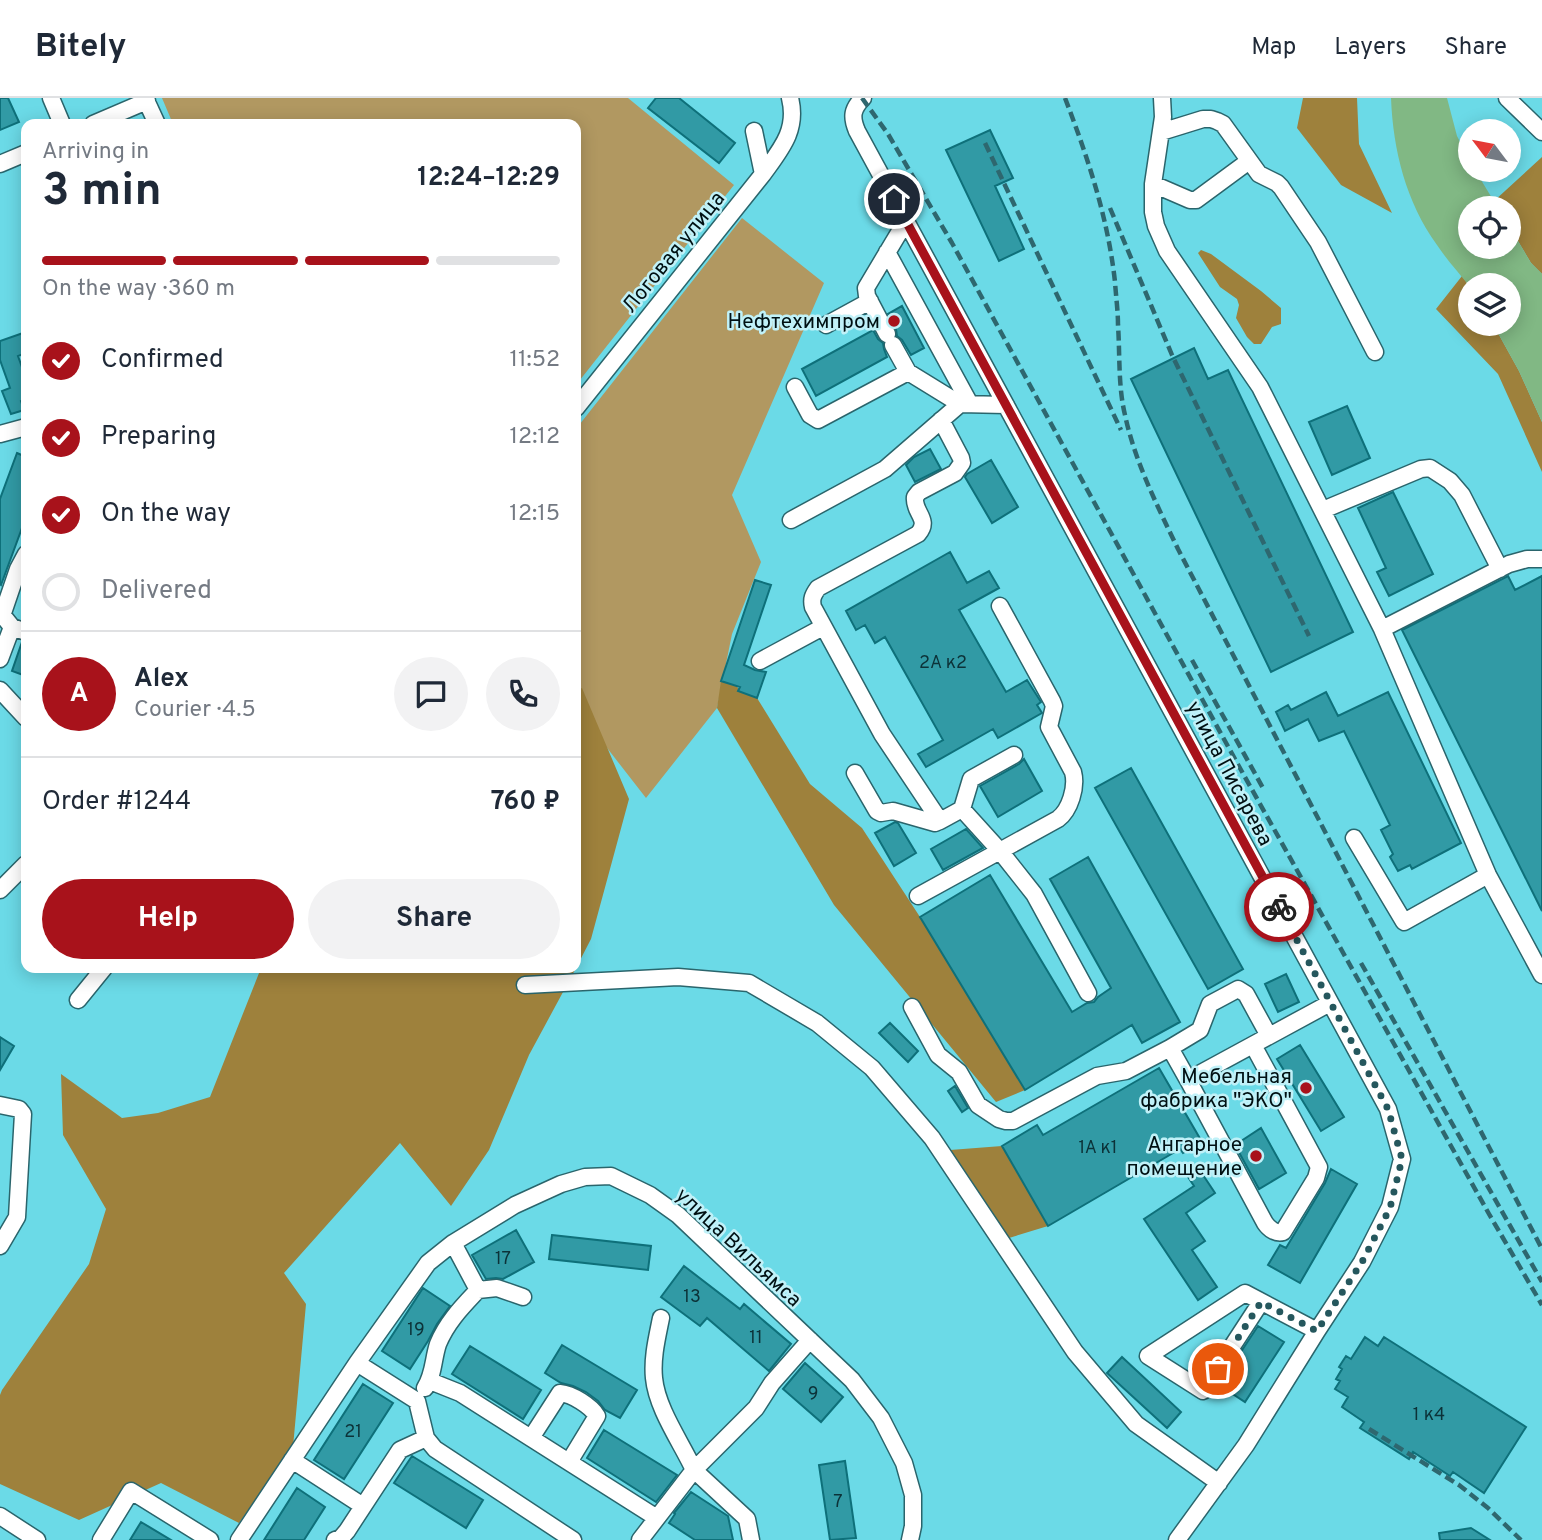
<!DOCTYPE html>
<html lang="en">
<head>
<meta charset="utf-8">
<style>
	body { margin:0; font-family:Overpass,sans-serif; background:#f2f2f3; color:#1f2937; height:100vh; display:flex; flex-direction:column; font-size:26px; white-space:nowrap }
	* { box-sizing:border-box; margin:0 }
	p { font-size:23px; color:#747a83 }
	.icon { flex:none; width:38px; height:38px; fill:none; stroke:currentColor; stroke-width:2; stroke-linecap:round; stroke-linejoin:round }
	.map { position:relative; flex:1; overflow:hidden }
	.side { position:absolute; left:21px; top:21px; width:560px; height:854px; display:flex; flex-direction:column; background:#fff; border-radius:14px; box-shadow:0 4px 18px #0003 }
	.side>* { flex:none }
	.needle { width:46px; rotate:302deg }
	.controls { position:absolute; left:1458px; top:21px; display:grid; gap:14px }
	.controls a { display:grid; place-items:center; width:63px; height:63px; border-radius:50%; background:#fff; box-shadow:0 4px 18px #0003; font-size:35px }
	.pin { position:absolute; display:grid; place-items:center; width:60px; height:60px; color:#fff; margin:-30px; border:4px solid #fff; border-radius:50%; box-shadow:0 2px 7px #0007 }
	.courier { position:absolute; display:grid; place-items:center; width:70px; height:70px; margin:-35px; border:5px solid #a8121b; border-radius:50%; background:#fff; color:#222; box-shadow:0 2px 9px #0007 }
	.overview em { font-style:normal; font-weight:700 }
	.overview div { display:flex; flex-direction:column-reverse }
	.overview { display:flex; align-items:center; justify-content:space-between; height:119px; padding:0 21px }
	h1 { font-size:46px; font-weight:700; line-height:52px }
	.bar { display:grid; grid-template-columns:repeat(4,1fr); gap:10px 7px; align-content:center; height:84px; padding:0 21px }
	.bar i { height:9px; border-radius:5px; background:#e0e1e3 }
	.bar .on { background:#a8121b }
	.bar p { grid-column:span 4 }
	.line { display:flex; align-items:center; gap:18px; padding:0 21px; border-top:2px solid #e0e1e3 }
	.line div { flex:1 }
	.round { display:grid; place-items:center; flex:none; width:74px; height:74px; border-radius:37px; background:#f2f2f3 }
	ol { padding:0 21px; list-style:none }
	li { display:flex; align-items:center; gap:21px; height:77px }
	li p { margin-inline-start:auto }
	li .icon { padding:7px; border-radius:50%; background:#a8121b; color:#fff; stroke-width:4 }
	li:last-child { color:#747a83 }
	li i { width:38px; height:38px; border:4px solid #e0e1e3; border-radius:50% }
	.primary-button { display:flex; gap:14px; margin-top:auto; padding:14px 21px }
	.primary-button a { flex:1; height:80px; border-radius:42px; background:#a8121b; color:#fff; font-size:28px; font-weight:700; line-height:80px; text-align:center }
	.primary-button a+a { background:#f2f2f3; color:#1f2937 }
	header { display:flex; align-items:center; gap:42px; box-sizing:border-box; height:98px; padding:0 35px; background:#fff; border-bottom:2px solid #e0e1e3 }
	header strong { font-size:33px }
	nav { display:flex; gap:38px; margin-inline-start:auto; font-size:24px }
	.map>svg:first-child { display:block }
	.green { fill:#b19861 }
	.forest { fill:#9e813c }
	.water { fill:#81b884 }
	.building { fill:#319aa5; stroke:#0e707a; stroke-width:2 }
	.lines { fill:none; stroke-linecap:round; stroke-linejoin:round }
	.minor-casing { stroke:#2a656c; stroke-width:19 }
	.minor { stroke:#fff; stroke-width:16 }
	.rail { stroke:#2e676f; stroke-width:4.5; stroke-dasharray:10 5; stroke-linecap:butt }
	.done { stroke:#25575d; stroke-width:7; stroke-dasharray:0 12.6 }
	.route { stroke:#a8121b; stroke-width:9 }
	.poi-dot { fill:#a8121b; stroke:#c0f1f8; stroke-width:2.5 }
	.labels { text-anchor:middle; stroke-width:5; stroke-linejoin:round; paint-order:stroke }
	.number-label { font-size:18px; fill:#0c3238 }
	.street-label { font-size:21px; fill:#001013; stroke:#c0f1f8 }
	.poi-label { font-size:21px; fill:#001013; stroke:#c0f1f8; text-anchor:end }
</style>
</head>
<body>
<header>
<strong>Bitely</strong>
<nav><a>Map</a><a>Layers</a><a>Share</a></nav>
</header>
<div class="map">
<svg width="1542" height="1442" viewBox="0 0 1542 1442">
	<rect width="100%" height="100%" fill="#6bdae7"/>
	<path class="green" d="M162,0H628L734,87L576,287V26H173Z
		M742,120L824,185L732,397L761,464L732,536L717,610L646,700L576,610V331Z"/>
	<path class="forest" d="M1303,0H1357L1359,46L1392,115L1341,87L1297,30Z
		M1542,59V176L1531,165L1509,128L1508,110H1498L1494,103Z
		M1201,152L1211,156L1261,193L1281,210V226L1272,229L1261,246H1254L1247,239L1236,220L1239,207L1237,201L1220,189L1198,155Z
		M1462,178L1470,189V226H1493L1519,273L1542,324V374L1498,276L1436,211Z
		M721,583L737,588L739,593L757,600L810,686L862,730L920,819L1025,992L996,1004L834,807L717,610Z
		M582,590L629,701L591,841L576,870V593Z
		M261,870H576L529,957L489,1052L451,1108L400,1045L284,1175L306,1206L293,1349L239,1425L161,1385L79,1422L0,1386V1297L2,1292L89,1166L106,1111L63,1037L61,976L122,1020L158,1015L210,999Z
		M1002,1048L1048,1128L1009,1140L950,1052Z"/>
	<path class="water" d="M1391,0H1447L1457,38L1470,63V72H1475L1498,110H1470V149H1508L1509,128L1531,165L1542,176V324L1519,273L1493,226H1508V187H1470V189C1459,175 1447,162 1437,147C1406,104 1393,52 1391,0Z"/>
	<path class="building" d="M0,0H8L19,24L0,32Z
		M656,0H679L735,45L719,65L648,10Z
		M990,32L1013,80L995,88L1024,151L999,163L946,52Z
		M902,208L924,250L911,257L902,242L897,238L896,231L888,216Z
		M873,232L878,241L883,245L884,251L887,259L816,298L802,271Z
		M26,234V255L18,258L26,280V301L21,303L24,312L11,316L2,293L10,290L0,262V243Z
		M1194,250L1208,281L1228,272L1353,534L1271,574L1131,281Z
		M1347,308L1370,360L1332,377L1309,324Z
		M930,351L941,371L915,384L906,367L914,359Z
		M17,355L26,359V419L1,487L0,486V401Z
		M991,362L1018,409L992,425L965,379L967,376Z
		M1393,394L1433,476L1389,498L1377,474L1386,470L1358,410Z
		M950,454L967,485L989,473L999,490L959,512L1006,594L1027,582L1041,604L1037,607L1042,615L998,640L993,631L926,669L918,656L943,642L885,539L875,545L865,527L856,532L846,513Z
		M1508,478L1515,492L1542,478V813L1402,532Z
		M755,482L771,487L744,567L755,572L766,574L757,600L738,593L740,589L721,583Z
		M22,544H26V578L12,573Z
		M1326,594L1338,618L1388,594L1461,745L1412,771L1410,767L1398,773L1390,759L1393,756L1381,732L1390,727L1344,633L1319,643L1308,621L1285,633L1276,614L1288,607L1291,612Z
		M1024,661L1042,693L998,719L980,688L1019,666Z
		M1131,670L1243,871L1208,891L1095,690Z
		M895,724L898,725L916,755L894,768L875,735Z
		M966,731L983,750L943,772L931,751Z
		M1088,759L1180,924L1142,945L1132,927L1025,992L920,819L990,777L1072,914L1087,905L1094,904L1098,899L1111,890L1050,781Z
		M1286,876L1299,904L1278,914L1265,886Z
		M890,925L918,953L908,964L879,935Z
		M0,939L14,948L0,972Z
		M1300,947L1344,1019L1321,1033L1277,961Z
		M1159,970L1202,1044L1183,1055L1180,1051L1048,1128L1002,1048L1037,1027L1043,1037Z
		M955,988L968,1010L962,1014L948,993Z
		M1261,1030L1286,1075L1259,1091L1235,1047Z
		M1199,1071L1215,1095L1186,1115L1205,1143L1192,1152L1217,1189L1198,1202L1144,1121L1194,1088L1188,1079Z
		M1331,1071L1357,1086L1300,1185L1268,1167L1280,1147L1286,1150L1325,1085Z
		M516,1132L534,1164L503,1181L496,1180L486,1181L472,1157Z
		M552,1137L651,1148L648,1172L549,1161Z
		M684,1168L740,1211L744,1206L791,1246L769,1273L707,1220L700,1228L661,1199Z
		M423,1190L450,1208L437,1226L428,1243L410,1271L382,1253Z
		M1258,1228L1284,1244L1245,1304L1219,1287Z
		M1365,1239L1378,1248L1384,1239L1526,1329L1484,1395L1453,1374L1450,1378L1413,1354L1409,1361L1360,1330L1364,1324L1342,1309L1348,1299L1335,1291L1340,1283L1336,1281L1342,1271L1339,1269L1346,1258L1351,1261Z
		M562,1247L637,1292L620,1320L605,1312L598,1303L586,1294L573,1288L561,1285L545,1275Z
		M470,1248L541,1292L523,1321L452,1276Z
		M1122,1259L1181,1314L1167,1330L1107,1275Z
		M805,1265L843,1299L821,1324L783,1291Z
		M363,1286L393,1305L344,1381L314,1362Z
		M604,1332L677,1377L656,1404L587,1360Z
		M412,1358L483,1402L466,1430L394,1385Z
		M845,1363L856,1440L830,1442L819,1367Z
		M297,1390L325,1409L304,1442H264Z
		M691,1394L728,1418L733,1442H695L669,1425L675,1416L674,1415Z
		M141,1424L171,1442H130Z
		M1471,1430L1490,1442H1440L1439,1435Z"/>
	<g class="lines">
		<defs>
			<path id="minor" d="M51,0L62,26
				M145,0L157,26
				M863,0C852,11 851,19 857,33L1388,1011L1402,1061L1390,1109L1362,1164L1317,1233L1246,1347L1177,1442
				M1162,0L1163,19L1153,86V114L1156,128L1167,153L1260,289L1382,531L1488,777L1542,877
				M1507,0L1542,34
				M93,26L147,3
				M754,33L763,76
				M1161,34L1203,21H1211L1217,23L1223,26L1259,76L1277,85L1281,89L1318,144L1375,254
				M0,66L26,55
				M1153,86L1190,102H1196L1249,63
				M887,154L970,306
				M826,227L870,203
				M887,236L867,198L866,190L906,123
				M893,247L908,274L960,306L1006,307
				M795,289L810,317L818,322L908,274
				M576,310L763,76C781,51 798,32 790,0
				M941,322L961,360L962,365L955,375L919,394L915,399C913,415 931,421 918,436L818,490C813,497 811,501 813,509L882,636L940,723L962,711L1000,753L1034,796L1088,895
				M0,336L26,329
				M1323,412L1421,371L1430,370L1450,383L1462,397L1500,471
				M791,422L885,371L960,306
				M12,529L4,519L3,515L18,471L26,456
				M1382,531L1509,466L1527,461H1542
				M0,561L12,529L26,534
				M760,563L823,529
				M0,592L26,620
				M855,675L877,713L881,715L893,713L935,725L940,723
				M962,711L971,681L1014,657
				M1354,740L1404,824L1488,777
				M0,792L26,766
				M918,798L1058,721C1070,712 1077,689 1073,674L1049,629L1054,608L1052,603L1000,508
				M525,887L678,879L749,885L817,925L872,970L932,1040L1075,1254L1136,1326L1219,1385
				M78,902L104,870
				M912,909L938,957L959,974L978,1007L999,1021L1006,1023H1013L1097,978L1126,973L1170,950L1188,982L1330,905
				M1170,950L1200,932L1210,906L1238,891L1246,896L1269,938
				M1188,982L1265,1125C1269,1131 1276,1136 1283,1134L1316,1080L1319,1069L1253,947
				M0,1007L19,1011L23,1016L17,1119L0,1148
				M478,1192L497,1190L523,1199
				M1261,1204L1203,1293L1148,1258L1245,1195L1317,1233
				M357,1265L417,1303L426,1340L435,1351L573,1442
				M430,1283L460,1295L657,1420
				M425,1290C434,1276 433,1261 438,1246C447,1224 462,1209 478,1192L453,1145
				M531,1340L560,1295C572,1296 591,1308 597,1318L569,1364
				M292,1362L363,1408
				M0,1418L37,1442
				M101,1442L131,1393L210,1442
				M239,1442L357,1265L428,1165L453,1145L515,1107L561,1086L585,1079L611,1078L650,1097L678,1117L852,1282L881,1320L904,1365L913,1397V1428L910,1442
				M335,1442L341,1440L347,1433L400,1352L426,1340
				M640,1442L694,1372C681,1344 657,1311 654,1280C652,1260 657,1240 661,1220
				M751,1442L747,1421L694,1372L756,1310L772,1285L810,1242"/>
		</defs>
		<use href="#minor" class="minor-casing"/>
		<use href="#minor" class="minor"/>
		<path class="rail" d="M862,0L888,36L952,145L1236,663L1489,1116L1542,1207
			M1065,0C1088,60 1108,120 1115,184C1116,199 1118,213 1118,227C1120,257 1118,288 1125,317C1135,364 1157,407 1178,451L1542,1151
			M985,45L1121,332
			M1110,110L1172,257L1309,538
			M1192,562L1263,690
			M1361,865L1542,1184
			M1369,1331L1459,1387L1488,1410L1521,1442"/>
	</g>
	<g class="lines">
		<path class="done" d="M1218,1271L1261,1204L1317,1233L1362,1164L1390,1110L1402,1061L1388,1011L1279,809"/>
		<path class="route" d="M894,101L1279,809"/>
	</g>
	<g class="poi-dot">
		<circle cx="894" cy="223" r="7"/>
		<circle cx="1306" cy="990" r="7"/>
		<circle cx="1256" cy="1058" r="7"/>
	</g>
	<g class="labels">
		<g class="number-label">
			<text x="943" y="570">2А к2</text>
			<text x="1098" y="1055">1А к1</text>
			<text x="503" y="1166">17</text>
			<text x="692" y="1204">13</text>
			<text x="416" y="1237">19</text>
			<text x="756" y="1245">11</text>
			<text x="813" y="1301">9</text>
			<text x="1429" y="1322">1 к4</text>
			<text x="353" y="1339">21</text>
			<text x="838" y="1409">7</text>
		</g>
		<g class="street-label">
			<text transform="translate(673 154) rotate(-51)" y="7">Логовая улица</text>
			<text transform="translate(1230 675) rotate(62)" y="7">улица Писарева</text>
			<text transform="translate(739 1149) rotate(43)" y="7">улица Вильямса</text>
		</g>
		<g class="poi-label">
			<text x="880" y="230">Нефтехимпром</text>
			<text x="1292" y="985">Мебельная<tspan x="1292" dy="24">фабрика "ЭКО"</tspan></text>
			<text x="1242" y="1053">Ангарное<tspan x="1242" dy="24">помещение</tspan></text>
		</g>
	</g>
</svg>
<div class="controls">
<a><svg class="needle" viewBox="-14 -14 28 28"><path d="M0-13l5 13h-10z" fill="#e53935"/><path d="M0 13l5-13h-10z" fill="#747a83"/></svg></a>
<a><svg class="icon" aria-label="locate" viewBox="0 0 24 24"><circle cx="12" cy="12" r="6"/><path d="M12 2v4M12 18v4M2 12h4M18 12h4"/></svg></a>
<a><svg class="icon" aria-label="layers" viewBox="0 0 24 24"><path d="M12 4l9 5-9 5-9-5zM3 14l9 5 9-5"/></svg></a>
</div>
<div class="pin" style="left:1218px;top:1271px;background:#ea580c"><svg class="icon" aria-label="bag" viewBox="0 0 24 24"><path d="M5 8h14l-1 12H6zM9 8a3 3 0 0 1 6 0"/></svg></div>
<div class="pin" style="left:894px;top:101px;background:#1f2937"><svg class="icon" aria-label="home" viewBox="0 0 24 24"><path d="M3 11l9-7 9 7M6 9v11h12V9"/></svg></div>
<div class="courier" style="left:1279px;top:809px"><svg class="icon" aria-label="bike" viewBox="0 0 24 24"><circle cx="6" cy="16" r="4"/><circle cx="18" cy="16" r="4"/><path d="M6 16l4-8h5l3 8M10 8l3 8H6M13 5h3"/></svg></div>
<section class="side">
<div class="overview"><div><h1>3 min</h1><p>Arriving in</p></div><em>12:24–12:29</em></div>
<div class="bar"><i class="on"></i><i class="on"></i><i class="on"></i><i></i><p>On the way · 360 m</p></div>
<ol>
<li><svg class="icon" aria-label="check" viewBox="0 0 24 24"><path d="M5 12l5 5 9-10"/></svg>Confirmed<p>11:52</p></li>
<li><svg class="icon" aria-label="check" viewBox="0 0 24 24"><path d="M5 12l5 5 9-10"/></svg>Preparing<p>12:12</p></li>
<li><svg class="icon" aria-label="check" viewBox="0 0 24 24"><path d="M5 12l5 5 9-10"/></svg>On the way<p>12:15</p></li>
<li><i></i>Delivered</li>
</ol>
<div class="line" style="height:126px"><b class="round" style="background:#a8121b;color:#fff">A</b><div><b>Alex</b><p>Courier · 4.5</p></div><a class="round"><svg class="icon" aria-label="chat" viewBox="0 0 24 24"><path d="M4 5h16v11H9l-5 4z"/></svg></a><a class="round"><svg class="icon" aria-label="phone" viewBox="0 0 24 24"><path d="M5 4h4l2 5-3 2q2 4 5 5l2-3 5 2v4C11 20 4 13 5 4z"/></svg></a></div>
<div class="line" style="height:91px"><div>Order #1244</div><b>760 ₽</b></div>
<div class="primary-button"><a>Help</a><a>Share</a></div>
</section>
</div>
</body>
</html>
